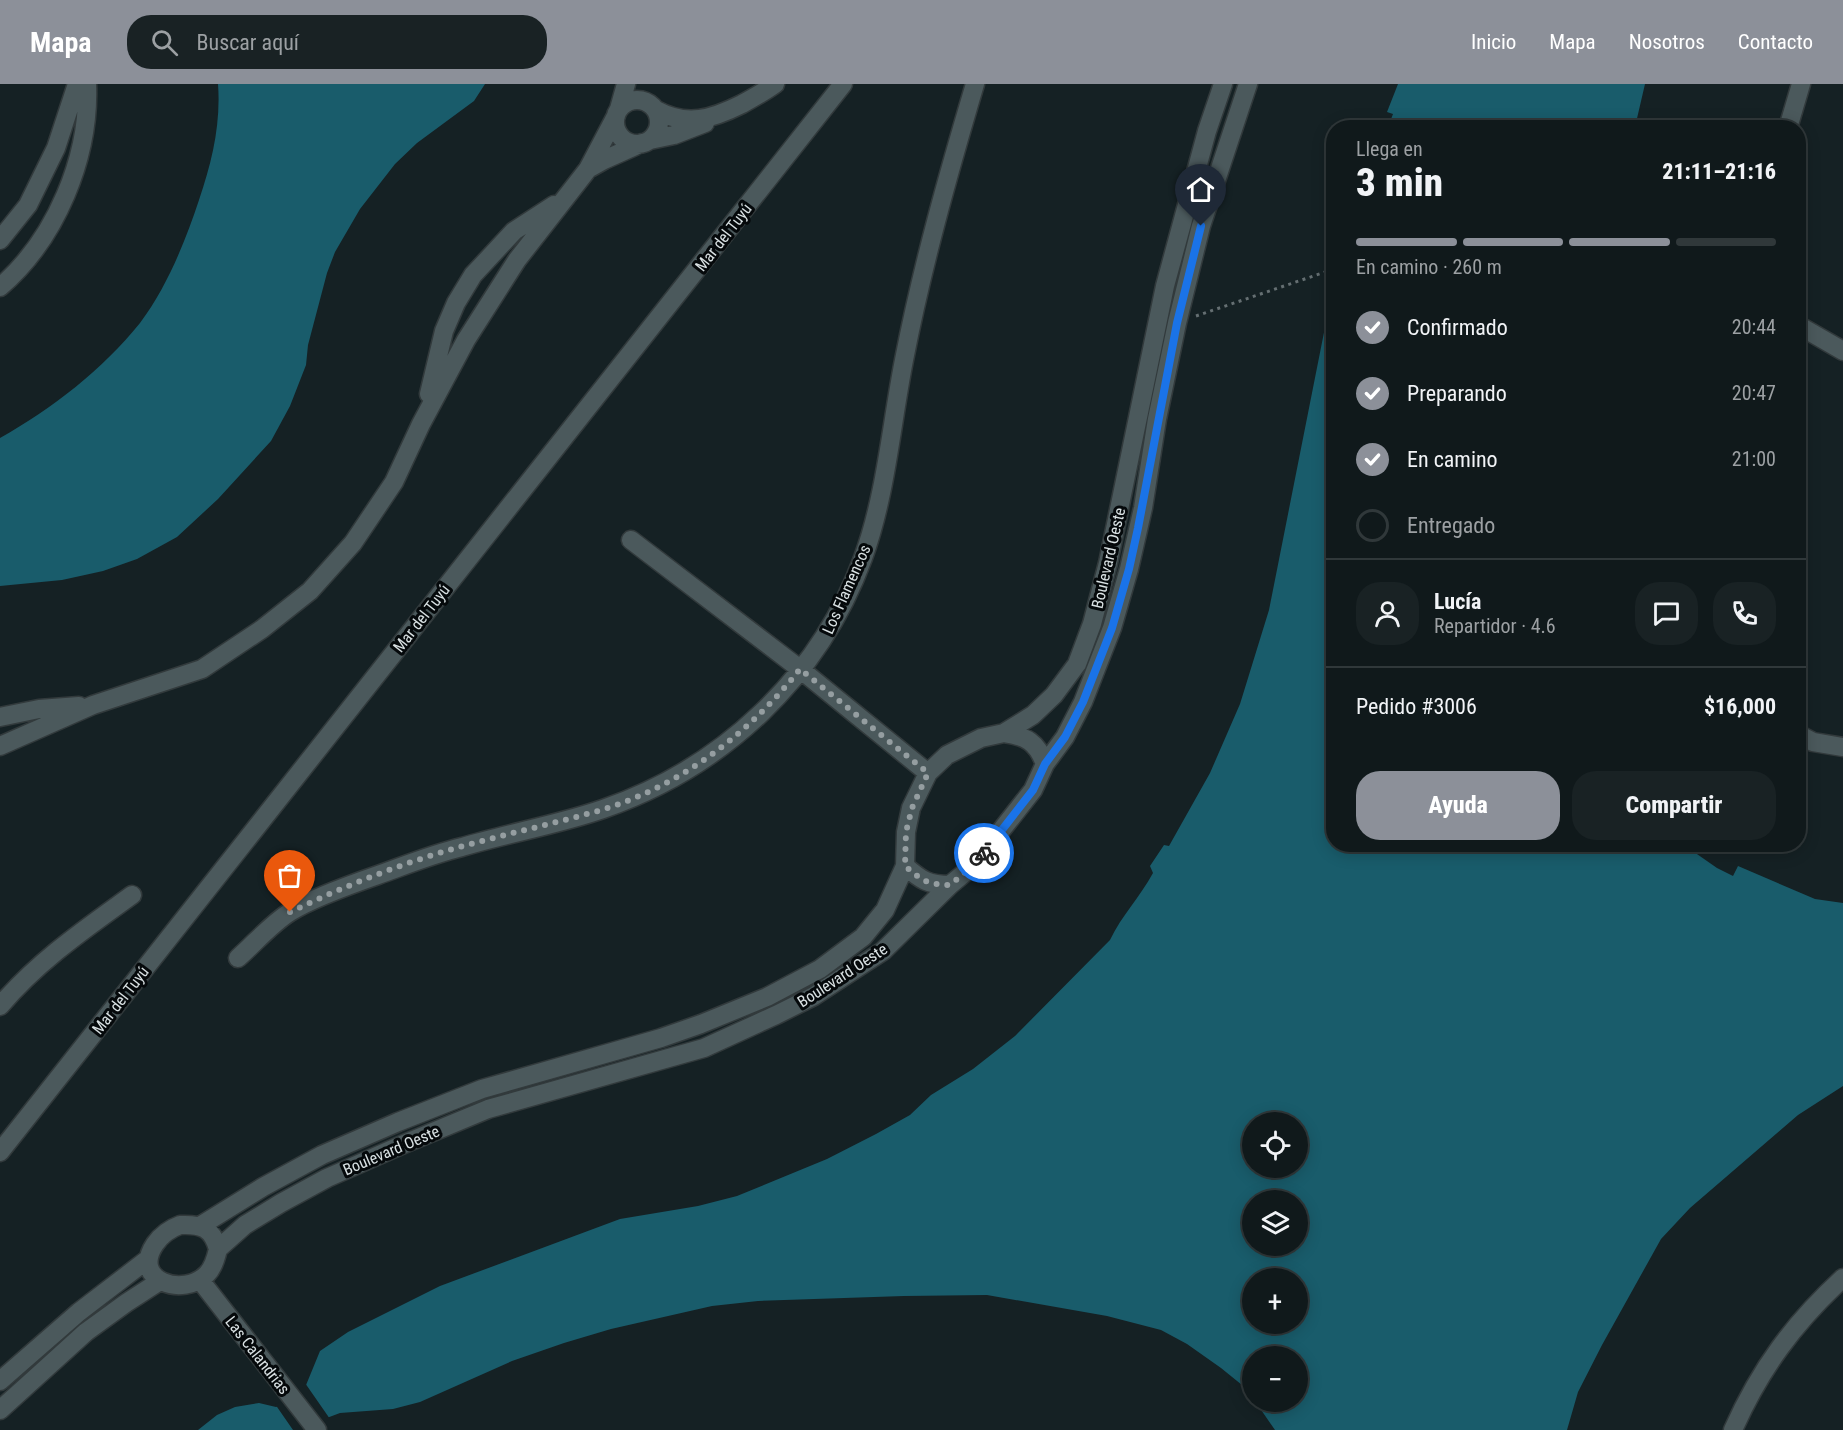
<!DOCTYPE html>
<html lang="es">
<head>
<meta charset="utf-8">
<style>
	body { margin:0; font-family:"Roboto Condensed",sans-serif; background:#192224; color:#f1f3f6; height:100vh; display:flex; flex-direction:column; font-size:22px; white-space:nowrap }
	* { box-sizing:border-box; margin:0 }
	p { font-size:20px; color:#9ca0a3 }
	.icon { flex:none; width:33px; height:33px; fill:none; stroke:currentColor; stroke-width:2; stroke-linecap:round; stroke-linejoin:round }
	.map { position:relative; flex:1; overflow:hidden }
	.sheet { position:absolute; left:1326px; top:36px; width:480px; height:732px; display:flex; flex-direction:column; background:#10191b; border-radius:24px; box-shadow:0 3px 15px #0003,0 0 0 2px #30383a }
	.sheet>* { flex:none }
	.tools { position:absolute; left:1242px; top:1028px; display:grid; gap:12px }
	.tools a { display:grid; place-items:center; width:66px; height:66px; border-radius:50%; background:#10191b; box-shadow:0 3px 15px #0003,0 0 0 2px #30383a; font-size:30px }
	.pin { position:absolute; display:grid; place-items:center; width:51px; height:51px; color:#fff; margin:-62px -26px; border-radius:50% 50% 50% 0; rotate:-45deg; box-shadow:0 0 6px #0007 }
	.pin .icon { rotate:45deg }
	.courier { position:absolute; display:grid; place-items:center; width:60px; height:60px; margin:-30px; border:4px solid #1a73e8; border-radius:50%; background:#fff; color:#222; box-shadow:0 2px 8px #0007 }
	.head em { font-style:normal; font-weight:800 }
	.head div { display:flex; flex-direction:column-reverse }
	.head { display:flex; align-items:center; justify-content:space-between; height:102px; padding:0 30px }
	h1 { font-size:39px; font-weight:800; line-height:45px }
	.bar { display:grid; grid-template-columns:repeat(4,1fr); gap:9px 6px; align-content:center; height:72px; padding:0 30px }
	.bar i { height:8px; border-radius:4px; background:#30383a }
	.bar .active { background:#8c9099 }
	.bar p { grid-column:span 4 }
	.line { display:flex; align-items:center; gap:15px; padding:0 30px; border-top:2px solid #30383a }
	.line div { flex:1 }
	.round { display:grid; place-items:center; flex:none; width:63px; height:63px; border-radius:24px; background:#192224 }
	ol { padding:0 30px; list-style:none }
	li { display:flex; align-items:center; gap:18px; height:66px }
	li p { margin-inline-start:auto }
	li .icon { padding:6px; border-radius:50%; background:#8c9099; color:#fff; stroke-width:4 }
	li:last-child { color:#9ca0a3 }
	li i { width:33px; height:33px; border:3px solid #30383a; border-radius:50% }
	.cta { display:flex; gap:12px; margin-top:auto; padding:12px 30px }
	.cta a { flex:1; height:69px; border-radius:24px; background:#8c9099; color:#fff; font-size:24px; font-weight:800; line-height:69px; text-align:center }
	.cta a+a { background:#192224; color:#f1f3f6 }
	header { display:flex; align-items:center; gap:36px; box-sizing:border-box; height:84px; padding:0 30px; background:#8c9099; color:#fff }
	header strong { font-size:28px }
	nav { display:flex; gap:33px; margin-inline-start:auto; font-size:21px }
	.search { width:420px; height:54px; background:#192224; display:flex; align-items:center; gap:15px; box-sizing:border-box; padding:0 21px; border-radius:24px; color:#9ca0a3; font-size:22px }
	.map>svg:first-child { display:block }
	.water { fill:#195c6b; fill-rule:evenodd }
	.pier { fill:#152124 }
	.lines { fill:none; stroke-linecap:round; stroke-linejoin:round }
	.minor-casing { stroke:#323a3c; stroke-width:21 }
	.path { stroke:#656f72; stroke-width:3; stroke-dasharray:3 4.5; stroke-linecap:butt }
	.minor { stroke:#4b595c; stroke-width:18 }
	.done { stroke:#959ea1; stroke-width:6; stroke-dasharray:0 10.8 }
	.route { stroke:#1a73e8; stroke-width:8 }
	.labels { text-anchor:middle; stroke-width:6; stroke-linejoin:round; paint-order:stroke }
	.street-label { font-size:16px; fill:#dae2e4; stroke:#05090b }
</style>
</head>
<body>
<header>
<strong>Mapa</strong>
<div class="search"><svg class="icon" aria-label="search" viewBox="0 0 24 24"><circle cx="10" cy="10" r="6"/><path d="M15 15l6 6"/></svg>Buscar aquí</div>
<nav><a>Inicio</a><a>Mapa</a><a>Nosotros</a><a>Contacto</a></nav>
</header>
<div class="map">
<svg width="1843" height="1346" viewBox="0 0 1843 1346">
	<rect width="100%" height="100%" fill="#152124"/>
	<path class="water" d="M218,0H485L474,17L417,59L395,80L360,125L335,168L327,189L308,261L306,281L290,322L271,357L218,415L177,453L137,475L103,487L62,496L0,502V354C52,325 103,285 140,239C167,203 185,158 199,116C212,78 221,40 218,0Z
		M1398,0H1645L1635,43H1388L1393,30L1387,28Z
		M1333,183L1334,760L1684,761L1717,784L1733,792L1738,782L1815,815L1843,819V1002L1798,1031L1690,1124L1661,1155L1602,1261L1578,1308L1567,1346H1275L1255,1317H1298V1272H1252V1314L1242,1301L1221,1284L1187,1260L1161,1246L1107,1232L987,1211L904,1212L758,1217L712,1222L611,1245L564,1259L512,1277L420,1318L393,1325L340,1329L324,1335L308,1346H198L217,1331L235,1323L259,1319L276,1323L283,1321L304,1306L320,1267L348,1248L440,1202L620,1135L698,1122L737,1112L827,1075L876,1050L910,1031L931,1011L973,985L1015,952L1110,856C1122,831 1140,813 1153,789L1150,782L1164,761L1169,762L1210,689L1240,620L1269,526L1332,208ZM1252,1038H1298V1083H1252ZM1252,1116H1298V1161H1252ZM1252,1194H1298V1239H1252Z"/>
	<path class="pier" d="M305,1299L330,1335L313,1346H293L275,1320L281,1318L302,1304Z"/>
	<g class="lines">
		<defs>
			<path id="minor" d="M615 38a22 22 0 1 1 44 0a22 22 0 1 1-44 0Z
				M619,25L626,0
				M656,26C687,43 712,35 742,20C753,14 764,8 775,0
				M1788,44L1801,0
				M650,56L674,51L705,39
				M588,85L604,76L642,59
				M0,156L28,121L56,64L77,0
				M0,203C56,155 90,73 87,0
				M1798,241L1843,267
				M429,310L444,247L456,219L473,191L514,147L554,121
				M631,456L800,585L928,689
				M0,633L39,625L79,622
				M1004,649C1026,652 1037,658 1045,680
				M1798,650L1813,658L1843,663
				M0,662L93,621L202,585L262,545L310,507L353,459L394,398L421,340L466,256L517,176L588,85L616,32
				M905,782C921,796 928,801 950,801
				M238,874C255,859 271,840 290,828C312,814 352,800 378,791C406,781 433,770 462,763C508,749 557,741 603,725C722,684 819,594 863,474C886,411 891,342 904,276C922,183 948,91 975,0
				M0,922C38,877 85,845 132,811
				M0,1068L843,0
				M180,1141C202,1140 212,1144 218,1165C216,1174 213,1184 207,1190C184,1214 130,1197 155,1160C162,1150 169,1145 180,1141Z
				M200,1142L263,1103L322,1071L398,1038L482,1005L661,954L701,940L767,913L820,885L863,853L885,826L905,782L906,748L911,724L928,689L947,671L981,654L1004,649L1033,631L1054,611L1077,580L1092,540L1108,479L1165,202L1207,47L1223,0
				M218,1165L245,1141L281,1119L327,1094L404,1060L488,1025L704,964L776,931L814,912L883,867L950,801L974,781L1033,706L1045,680L1065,653L1083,618L1112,544L1129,485L1143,424L1157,335L1177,239L1201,142L1248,0
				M200,1196L317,1346
				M0,1297L79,1228L148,1175
				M0,1326L86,1248L126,1219L160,1197
				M1733,1346C1760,1285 1794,1239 1843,1194"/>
		</defs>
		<use href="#minor" class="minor-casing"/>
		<path class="path" d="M1196,232L1334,185"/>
		<use href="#minor" class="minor"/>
	</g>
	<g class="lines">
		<path class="done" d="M290,828C345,802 402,779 460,763C506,750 552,740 598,727C679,703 748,651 800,585L928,689L912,724L906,748L905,782C921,796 928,801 950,801L974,781L984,769"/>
		<path class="route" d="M984,769L1033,706L1045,680L1065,653L1083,618L1112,544L1129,485L1138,444L1177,239L1201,142"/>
	</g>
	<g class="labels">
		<g class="street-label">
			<text transform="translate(723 153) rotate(-52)" y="6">Mar del Tuyú</text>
			<text transform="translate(1108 474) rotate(-77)" y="6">Boulevard Oeste</text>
			<text transform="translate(846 505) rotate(-66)" y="6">Los Flamencos</text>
			<text transform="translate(421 534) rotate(-52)" y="6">Mar del Tuyú</text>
			<text transform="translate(842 891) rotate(-33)" y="6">Boulevard Oeste</text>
			<text transform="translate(120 916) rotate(-52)" y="6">Mar del Tuyú</text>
			<text transform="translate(391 1066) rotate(-23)" y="6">Boulevard Oeste</text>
			<text transform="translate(258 1271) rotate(52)" y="6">Las Calandrias</text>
		</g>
	</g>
</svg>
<div class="tools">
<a><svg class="icon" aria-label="locate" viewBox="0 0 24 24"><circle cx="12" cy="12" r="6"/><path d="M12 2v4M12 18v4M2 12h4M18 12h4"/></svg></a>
<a><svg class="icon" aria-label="layers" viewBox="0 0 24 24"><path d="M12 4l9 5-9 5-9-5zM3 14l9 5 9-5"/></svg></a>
<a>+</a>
<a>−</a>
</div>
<div class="pin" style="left:290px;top:828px;background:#ea580c"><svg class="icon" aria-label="bag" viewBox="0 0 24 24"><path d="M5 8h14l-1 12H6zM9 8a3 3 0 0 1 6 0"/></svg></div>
<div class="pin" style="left:1201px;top:142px;background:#1f2937"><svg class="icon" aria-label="home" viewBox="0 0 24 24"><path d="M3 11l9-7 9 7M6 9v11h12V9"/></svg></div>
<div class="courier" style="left:984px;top:769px"><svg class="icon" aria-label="bike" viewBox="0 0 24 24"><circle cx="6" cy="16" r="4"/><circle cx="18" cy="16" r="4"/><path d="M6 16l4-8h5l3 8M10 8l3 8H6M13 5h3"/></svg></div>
<section class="sheet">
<div class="head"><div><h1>3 min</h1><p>Llega en</p></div><em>21:11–21:16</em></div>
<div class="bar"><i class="active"></i><i class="active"></i><i class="active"></i><i></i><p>En camino · 260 m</p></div>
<ol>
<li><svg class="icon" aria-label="check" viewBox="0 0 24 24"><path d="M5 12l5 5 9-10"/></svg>Confirmado<p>20:44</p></li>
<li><svg class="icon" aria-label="check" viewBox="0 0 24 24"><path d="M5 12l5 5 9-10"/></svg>Preparando<p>20:47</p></li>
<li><svg class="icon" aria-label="check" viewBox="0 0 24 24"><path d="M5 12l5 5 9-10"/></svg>En camino<p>21:00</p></li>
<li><i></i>Entregado</li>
</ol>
<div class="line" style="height:108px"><a class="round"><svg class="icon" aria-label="person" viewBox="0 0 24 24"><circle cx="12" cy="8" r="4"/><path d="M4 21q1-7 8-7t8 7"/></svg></a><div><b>Lucía</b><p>Repartidor · 4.6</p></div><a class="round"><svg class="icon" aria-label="chat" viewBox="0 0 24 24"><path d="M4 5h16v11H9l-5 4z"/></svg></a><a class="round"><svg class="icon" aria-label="phone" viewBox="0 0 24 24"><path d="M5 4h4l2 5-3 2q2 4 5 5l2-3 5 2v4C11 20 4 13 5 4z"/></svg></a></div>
<div class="line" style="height:78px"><div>Pedido #3006</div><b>$16,000</b></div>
<div class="cta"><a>Ayuda</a><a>Compartir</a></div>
</section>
</div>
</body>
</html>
